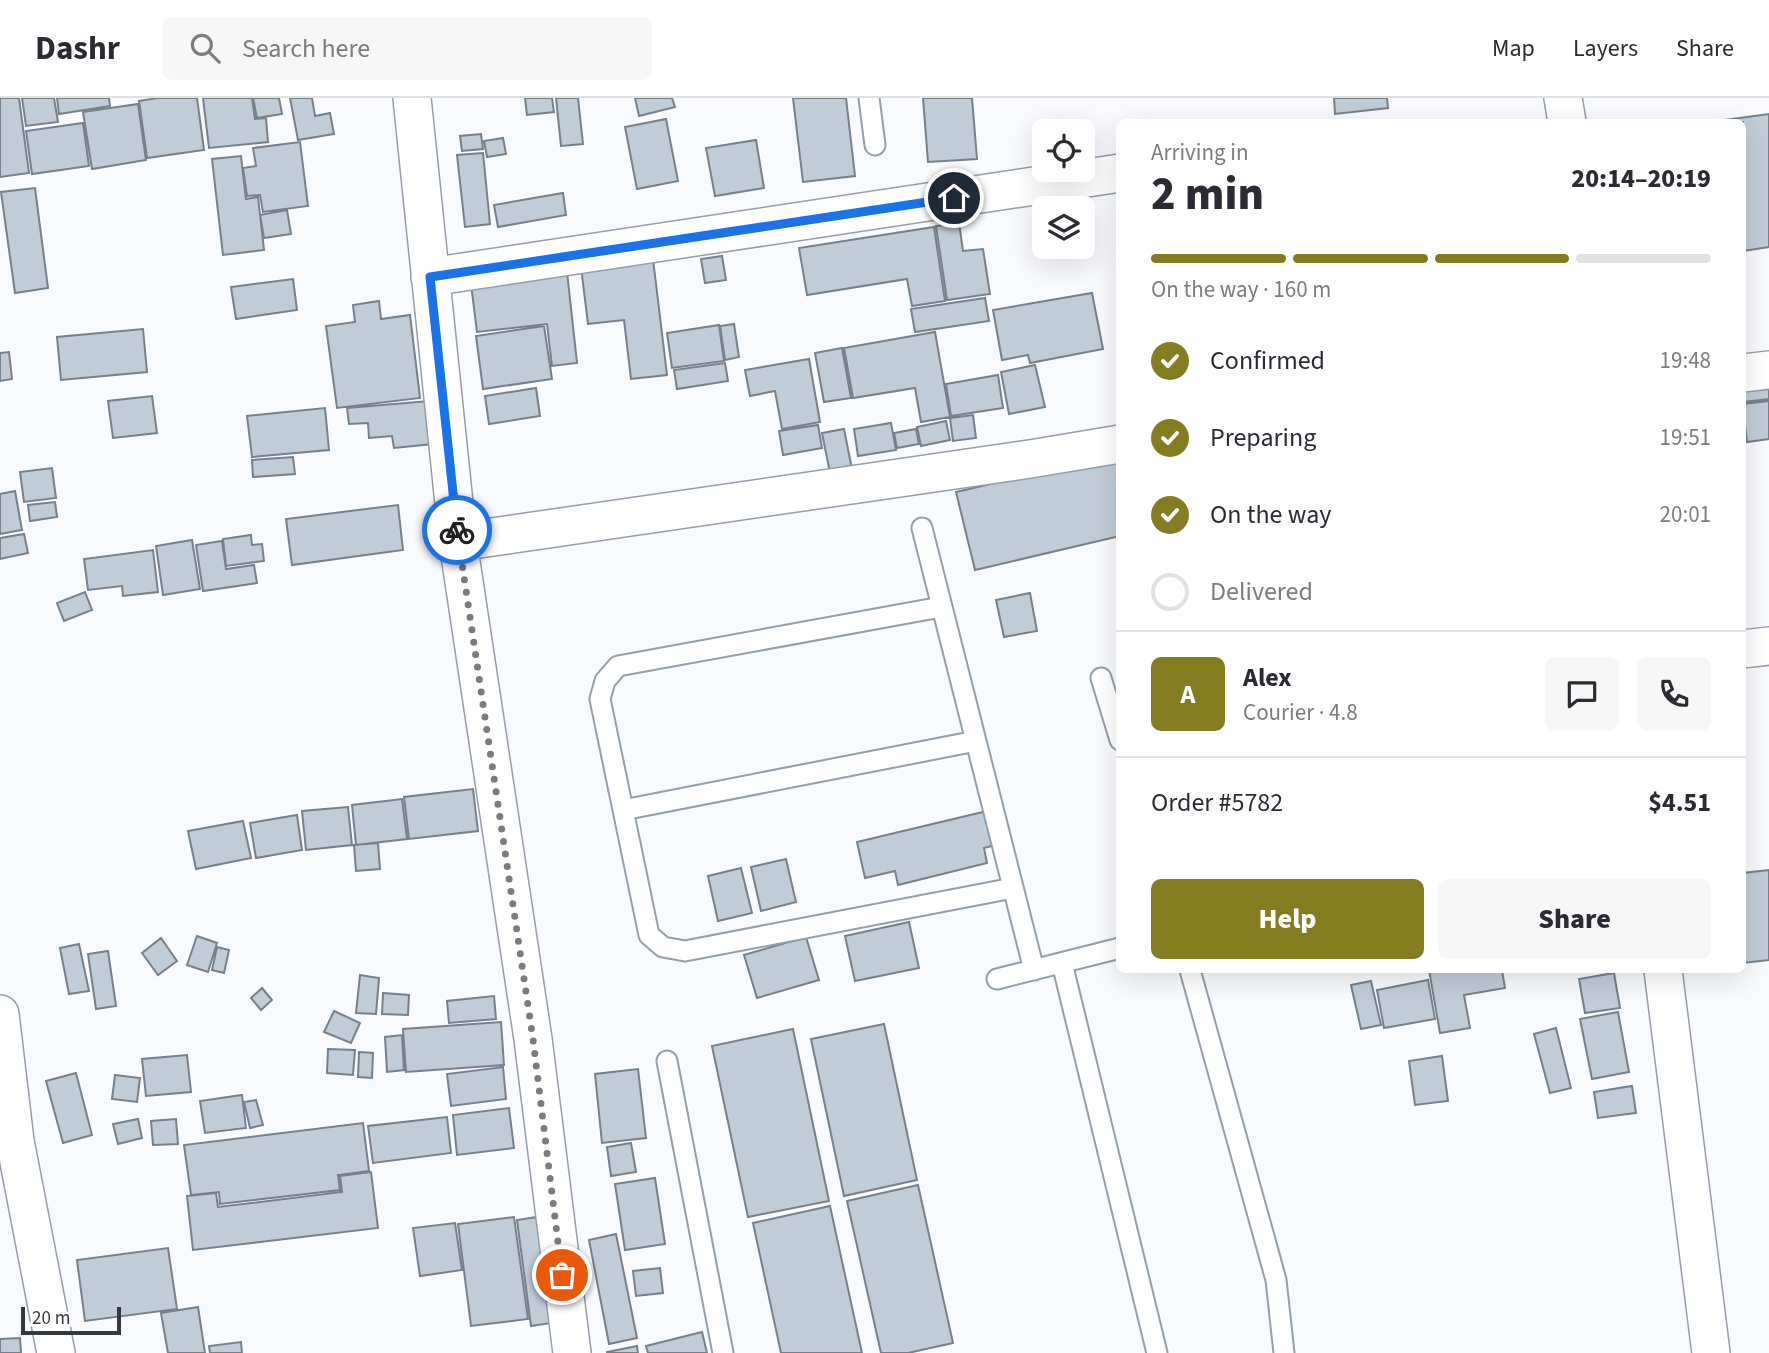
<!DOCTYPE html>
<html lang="en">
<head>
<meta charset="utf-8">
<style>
	body { margin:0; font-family:"Source Sans 3",sans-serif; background:#f7f7f7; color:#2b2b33; height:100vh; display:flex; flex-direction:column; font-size:26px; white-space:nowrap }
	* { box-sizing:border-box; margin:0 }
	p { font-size:23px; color:#7c7c81 }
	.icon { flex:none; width:38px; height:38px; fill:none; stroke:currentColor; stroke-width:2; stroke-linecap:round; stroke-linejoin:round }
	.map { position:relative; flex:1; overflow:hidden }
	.details { position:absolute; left:1116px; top:21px; width:630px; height:854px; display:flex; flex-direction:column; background:#fff; border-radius:10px; box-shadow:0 7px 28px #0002 }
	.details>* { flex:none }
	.tools { position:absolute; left:1032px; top:21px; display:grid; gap:14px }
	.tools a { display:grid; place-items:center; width:63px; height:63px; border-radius:10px; background:#fff; box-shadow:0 7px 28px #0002; font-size:35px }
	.scale { position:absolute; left:21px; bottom:18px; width:100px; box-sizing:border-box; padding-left:7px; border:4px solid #35393e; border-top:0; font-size:19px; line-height:24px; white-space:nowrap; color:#35393e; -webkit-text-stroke:5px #fff; paint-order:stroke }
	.pin { position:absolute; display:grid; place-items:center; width:60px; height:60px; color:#fff; margin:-30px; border:4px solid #fff; border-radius:50%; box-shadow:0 2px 7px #0007 }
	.courier { position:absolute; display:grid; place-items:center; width:70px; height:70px; margin:-35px; border:5px solid #1a73e8; border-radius:50%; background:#fff; color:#222; box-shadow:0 2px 9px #0007 }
	.summary em { font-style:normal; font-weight:800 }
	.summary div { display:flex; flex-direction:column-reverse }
	.summary { display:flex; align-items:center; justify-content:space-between; height:119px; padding:0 35px }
	h1 { font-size:46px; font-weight:800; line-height:52px }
	.bar { display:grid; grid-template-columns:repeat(4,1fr); gap:10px 7px; align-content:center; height:84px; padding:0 35px }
	.bar i { height:9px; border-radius:5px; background:#e1e1e2 }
	.bar .on { background:#857c22 }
	.bar p { grid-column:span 4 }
	.line { display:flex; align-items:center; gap:18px; padding:0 35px; border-top:2px solid #e1e1e2 }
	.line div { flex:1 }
	.round { display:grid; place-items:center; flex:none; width:74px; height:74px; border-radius:10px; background:#f7f7f7 }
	ol { padding:0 35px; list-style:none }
	li { display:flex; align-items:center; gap:21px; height:77px }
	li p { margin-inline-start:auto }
	li .icon { padding:7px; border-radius:50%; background:#857c22; color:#fff; stroke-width:4 }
	li:last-child { color:#7c7c81 }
	li i { width:38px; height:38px; border:4px solid #e1e1e2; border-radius:50% }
	.action { display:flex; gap:14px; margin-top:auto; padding:14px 35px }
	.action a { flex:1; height:80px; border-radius:10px; background:#857c22; color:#fff; font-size:28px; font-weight:800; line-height:80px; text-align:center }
	.action a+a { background:#f7f7f7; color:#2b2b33 }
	header { display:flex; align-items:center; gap:42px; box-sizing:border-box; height:98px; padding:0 35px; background:#fff; border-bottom:2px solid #e1e1e2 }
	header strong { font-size:33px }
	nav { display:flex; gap:38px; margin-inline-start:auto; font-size:24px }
	.search { width:490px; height:63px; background:#f7f7f7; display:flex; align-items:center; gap:18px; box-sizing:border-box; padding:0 24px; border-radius:10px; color:#7c7c81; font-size:26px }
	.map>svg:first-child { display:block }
	.building { fill:#c0ccd8; stroke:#76818c; stroke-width:2 }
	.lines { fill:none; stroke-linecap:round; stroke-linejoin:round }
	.lane-casing { stroke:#939faa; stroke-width:23 }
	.street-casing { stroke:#939faa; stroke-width:40 }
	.lane { stroke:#fff; stroke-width:19 }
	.street { stroke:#fff; stroke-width:37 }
	.done { stroke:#797d81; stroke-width:7; stroke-dasharray:0 12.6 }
	.route { stroke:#1a73e8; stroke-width:9 }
</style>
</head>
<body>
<header>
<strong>Dashr</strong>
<div class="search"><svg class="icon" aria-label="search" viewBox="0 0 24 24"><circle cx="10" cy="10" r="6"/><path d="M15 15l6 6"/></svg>Search here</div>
<nav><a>Map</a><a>Layers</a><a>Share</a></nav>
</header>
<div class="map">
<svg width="1769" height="1255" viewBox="0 0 1769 1255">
	<rect width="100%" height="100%" fill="#f8fafd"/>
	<path class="building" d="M0,0H19L29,75L0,79Z
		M22,0H54L58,24L26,28Z
		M57,0H109L110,8L59,16Z
		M157,0H197L204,52L147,60L139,3Z
		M203,0H252L255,21L266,20L268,44L209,50Z
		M253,0H279L282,16L257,20Z
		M290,0H312L315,18L330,15L334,36L298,42Z
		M525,0H552L554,14L527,17Z
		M556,0H578L583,46L561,48Z
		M635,0H672L675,9L639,18Z
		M793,0H846L855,78L803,84Z
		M923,0H972L977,61L928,64Z
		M1334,0H1387L1388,10L1335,16Z
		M138,6L146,62L92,71L83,14Z
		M1769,16V149L1743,153V24H1710Z
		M666,21L678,83L637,91L625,29Z
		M83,25L89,68L32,76L26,33Z
		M481,36L483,51L462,53L460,38Z
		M503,40L506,56L487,59L484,43Z
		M756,42L764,90L715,98L706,50Z
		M300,44L308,108L263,114L260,97L247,98L243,70L256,68L253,50Z
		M483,55L490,126L465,129L457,57Z
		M241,58L246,101L258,99L264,152L223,157L212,61Z
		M35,90L48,190L15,195L1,94Z
		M563,95L566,117L498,129L494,107Z
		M287,112L291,136L264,140L260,117Z
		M959,125L963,153L983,151L990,196L947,202L936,128Z
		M934,129L945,203L912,208L907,181L807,197L799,150Z
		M722,158L726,182L705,185L701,161Z
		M653,161L667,277L631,281L624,222L588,226L581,169Z
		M567,174L577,265L552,268L547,226L477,234L471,186Z
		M293,181L297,212L236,221L231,189Z
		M1092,195L1103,251L1030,265L1028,257L1002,262L993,212Z
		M985,200L989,223L915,234L911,211Z
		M379,203L381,221L410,217L420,300L337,310L326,228L355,224L353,207Z
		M734,226L739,259L725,262L720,228Z
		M719,227L724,263L672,270L667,235Z
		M544,228L552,281L483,291L476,238Z
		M143,231L147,274L61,282L57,239Z
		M935,234L950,319L921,324L915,290L853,300L844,250Z
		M842,250L851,300L824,304L815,255Z
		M9,254L12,281L0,283V255Z
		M809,261L820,324L782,331L775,293L750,298L745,272Z
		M725,265L728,283L677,291L674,272Z
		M1035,267L1045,309L1009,316L1001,274Z
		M998,277L1003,310L951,318L946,286Z
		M1769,285V301L1743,304V289Z
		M536,290L540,318L489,326L485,298Z
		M152,298L157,335L113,340L108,303Z
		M429,303L433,346L394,350L392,338L369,340L368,325L349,326L347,310Z
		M1769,303V341L1747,344L1743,306Z
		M325,310L329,352L252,359L247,318Z
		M973,317L976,340L953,343L950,320Z
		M946,323L950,342L921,348L917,329Z
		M891,325L896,352L858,358L854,331Z
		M818,327L822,350L783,357L779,333Z
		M844,331L853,376L831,380L822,335Z
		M916,331L919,346L897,350L894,335Z
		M1120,356V438L975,472L956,394Z
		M293,359L295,376L253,379L252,362Z
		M52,370L56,400L24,404L20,374Z
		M15,393L22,432L0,436V396Z
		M55,404L57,419L30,423L28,407Z
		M398,407L403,452L292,467L286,421Z
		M24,436L28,455L0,461V440Z
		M251,437L252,447L262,446L264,463L226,468L223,441Z
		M192,442L200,491L163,497L156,448Z
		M222,443L226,471L254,467L257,485L203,493L196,447Z
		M153,452L158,494L123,498L122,488L88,492L84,461Z
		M85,494L92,512L64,523L57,505Z
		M1030,495L1037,533L1004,539L996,502Z
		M473,691L478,733L409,741L404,699Z
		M402,701L407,741L356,747L352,707Z
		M348,709L352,747L306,752L302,713Z
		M987,713L995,747L984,750L987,765L898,787L895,773L865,780L857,744Z
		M297,717L302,752L256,760L250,725Z
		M243,723L251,760L196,771L188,733Z
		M378,745L380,771L356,773L354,747Z
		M786,761L796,804L761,813L751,769Z
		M741,770L752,815L718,823L708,778Z
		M1769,772V862L1743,865V775Z
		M909,824L919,870L855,883L845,838Z
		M197,838L217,845L208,874L187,867Z
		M806,839L819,882L757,900L744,857Z
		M161,840L177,863L158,877L142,855Z
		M79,846L89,893L69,896L60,850Z
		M217,849L229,852L224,875L212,872Z
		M108,853L116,908L96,911L88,856Z
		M1429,872H1502L1505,890L1464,897L1470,930L1440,935Z
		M1614,875L1620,910L1585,915L1579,881Z
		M360,877L379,880L376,916L356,915Z
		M1428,882L1435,921L1384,930L1377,892Z
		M1371,883L1381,927L1361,931L1351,887Z
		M262,890L272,902L261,912L251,900Z
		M383,895L409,897L408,917L382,916Z
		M494,898L496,921L449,925L447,903Z
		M334,913L360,925L351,945L324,934Z
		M1618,914L1629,974L1592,981L1580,921Z
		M501,924L504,967L406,974L403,931Z
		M884,926L917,1082L844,1098L811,941Z
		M1556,930L1571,990L1550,995L1534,936Z
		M793,931L829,1103L748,1119L712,948Z
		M402,937L404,972L387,974L385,939Z
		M328,951L355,952L353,977L327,975Z
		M359,954L373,955L372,980L358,979Z
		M187,957L191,994L146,998L142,961Z
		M1442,958L1448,1003L1415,1007L1409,963Z
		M503,969L506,1001L451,1008L447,976Z
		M638,971L646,1040L602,1045L595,976Z
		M76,975L92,1037L63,1045L46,983Z
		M115,977L140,980L137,1004L112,1001Z
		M1632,988L1636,1015L1598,1020L1594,994Z
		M242,997L246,1030L205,1035L200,1003Z
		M256,1002L263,1027L250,1030L244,1004Z
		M509,1010L514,1050L457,1057L453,1017Z
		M447,1019L451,1055L373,1065L368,1028Z
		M138,1021L142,1040L118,1046L113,1026Z
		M176,1021L178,1046L153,1047L151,1023Z
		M363,1025L369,1073L338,1077L340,1092L220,1106L219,1094L191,1097L184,1047Z
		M631,1045L636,1074L611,1078L607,1049Z
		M371,1074L378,1130L193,1152L187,1098L216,1095L218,1109L342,1094L340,1078Z
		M655,1080L665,1146L625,1152L615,1086Z
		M918,1087L953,1245L908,1255H881L847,1103Z
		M830,1108L862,1255H781L753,1125Z
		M514,1119L528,1221L471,1228L458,1126Z
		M537,1119L551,1225L531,1228L517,1122Z
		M455,1125L462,1172L420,1178L413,1130Z
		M616,1136L637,1240L609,1246L589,1142Z
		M168,1150L177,1211L85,1223L77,1162Z
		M660,1170L663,1195L636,1198L633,1173Z
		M198,1209L205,1255H168L161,1215Z
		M702,1234L707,1255H648L646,1248Z
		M20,1240L21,1255H0V1241Z
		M241,1244L242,1255H210L209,1248Z
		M637,1248L638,1255H607V1254Z"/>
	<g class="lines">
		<defs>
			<path id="lane" d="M869,0L875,47
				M922,430L1034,872
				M941,509L618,568L605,583L600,601L649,837L663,849L685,853L1013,790
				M1101,580L1120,642
				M623,712L976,643
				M1062,865L1157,1255
				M1190,872L1276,1182L1284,1255
				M997,881L1120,850
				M667,963L723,1255"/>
			<path id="street" d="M412,0L458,444L533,941L572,1255
				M1563,0L1567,24
				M430,179L1120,75
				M1743,275L1769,272
				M458,444L1030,361L1120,346
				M1743,551L1769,548
				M1663,872L1711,1255
				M0,916L15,1043L56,1255"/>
		</defs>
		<use href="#lane" class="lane-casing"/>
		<use href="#street" class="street-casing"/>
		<use href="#lane" class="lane"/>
		<use href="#street" class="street"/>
	</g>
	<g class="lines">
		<path class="done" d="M457,432L533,941L562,1177"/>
		<path class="route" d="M457,432L430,179L954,100"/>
	</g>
</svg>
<div class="tools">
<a><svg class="icon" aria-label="locate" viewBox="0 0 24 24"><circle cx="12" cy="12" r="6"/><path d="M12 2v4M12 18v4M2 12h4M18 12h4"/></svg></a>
<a><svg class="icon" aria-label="layers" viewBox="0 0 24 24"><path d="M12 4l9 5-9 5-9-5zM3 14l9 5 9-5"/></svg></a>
</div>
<div class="scale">20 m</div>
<div class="pin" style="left:562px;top:1177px;background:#ea580c"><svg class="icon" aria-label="bag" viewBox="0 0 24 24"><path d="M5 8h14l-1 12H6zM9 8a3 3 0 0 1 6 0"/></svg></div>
<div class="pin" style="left:954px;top:100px;background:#1f2937"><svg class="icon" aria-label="home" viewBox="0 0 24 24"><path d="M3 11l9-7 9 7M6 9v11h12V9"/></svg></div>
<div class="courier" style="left:457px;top:432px"><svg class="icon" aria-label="bike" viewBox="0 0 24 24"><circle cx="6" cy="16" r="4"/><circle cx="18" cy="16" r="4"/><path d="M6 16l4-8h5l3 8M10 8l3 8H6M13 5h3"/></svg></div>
<section class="details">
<div class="summary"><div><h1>2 min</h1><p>Arriving in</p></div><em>20:14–20:19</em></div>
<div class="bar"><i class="on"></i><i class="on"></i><i class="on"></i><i></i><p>On the way · 160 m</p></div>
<ol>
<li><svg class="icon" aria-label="check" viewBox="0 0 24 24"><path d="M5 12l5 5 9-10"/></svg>Confirmed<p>19:48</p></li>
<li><svg class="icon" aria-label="check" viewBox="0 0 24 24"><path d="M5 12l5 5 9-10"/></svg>Preparing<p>19:51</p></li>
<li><svg class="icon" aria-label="check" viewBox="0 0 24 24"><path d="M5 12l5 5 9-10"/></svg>On the way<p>20:01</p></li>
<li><i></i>Delivered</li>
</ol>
<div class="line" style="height:126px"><b class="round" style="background:#857c22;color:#fff">A</b><div><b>Alex</b><p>Courier · 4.8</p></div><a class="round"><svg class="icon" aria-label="chat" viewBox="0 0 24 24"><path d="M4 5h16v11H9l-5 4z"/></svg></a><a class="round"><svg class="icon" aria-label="phone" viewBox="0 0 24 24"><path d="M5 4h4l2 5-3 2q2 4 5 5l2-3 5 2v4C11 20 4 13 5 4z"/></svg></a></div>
<div class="line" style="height:91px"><div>Order #5782</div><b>$4.51</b></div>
<div class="action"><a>Help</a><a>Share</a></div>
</section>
</div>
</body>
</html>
